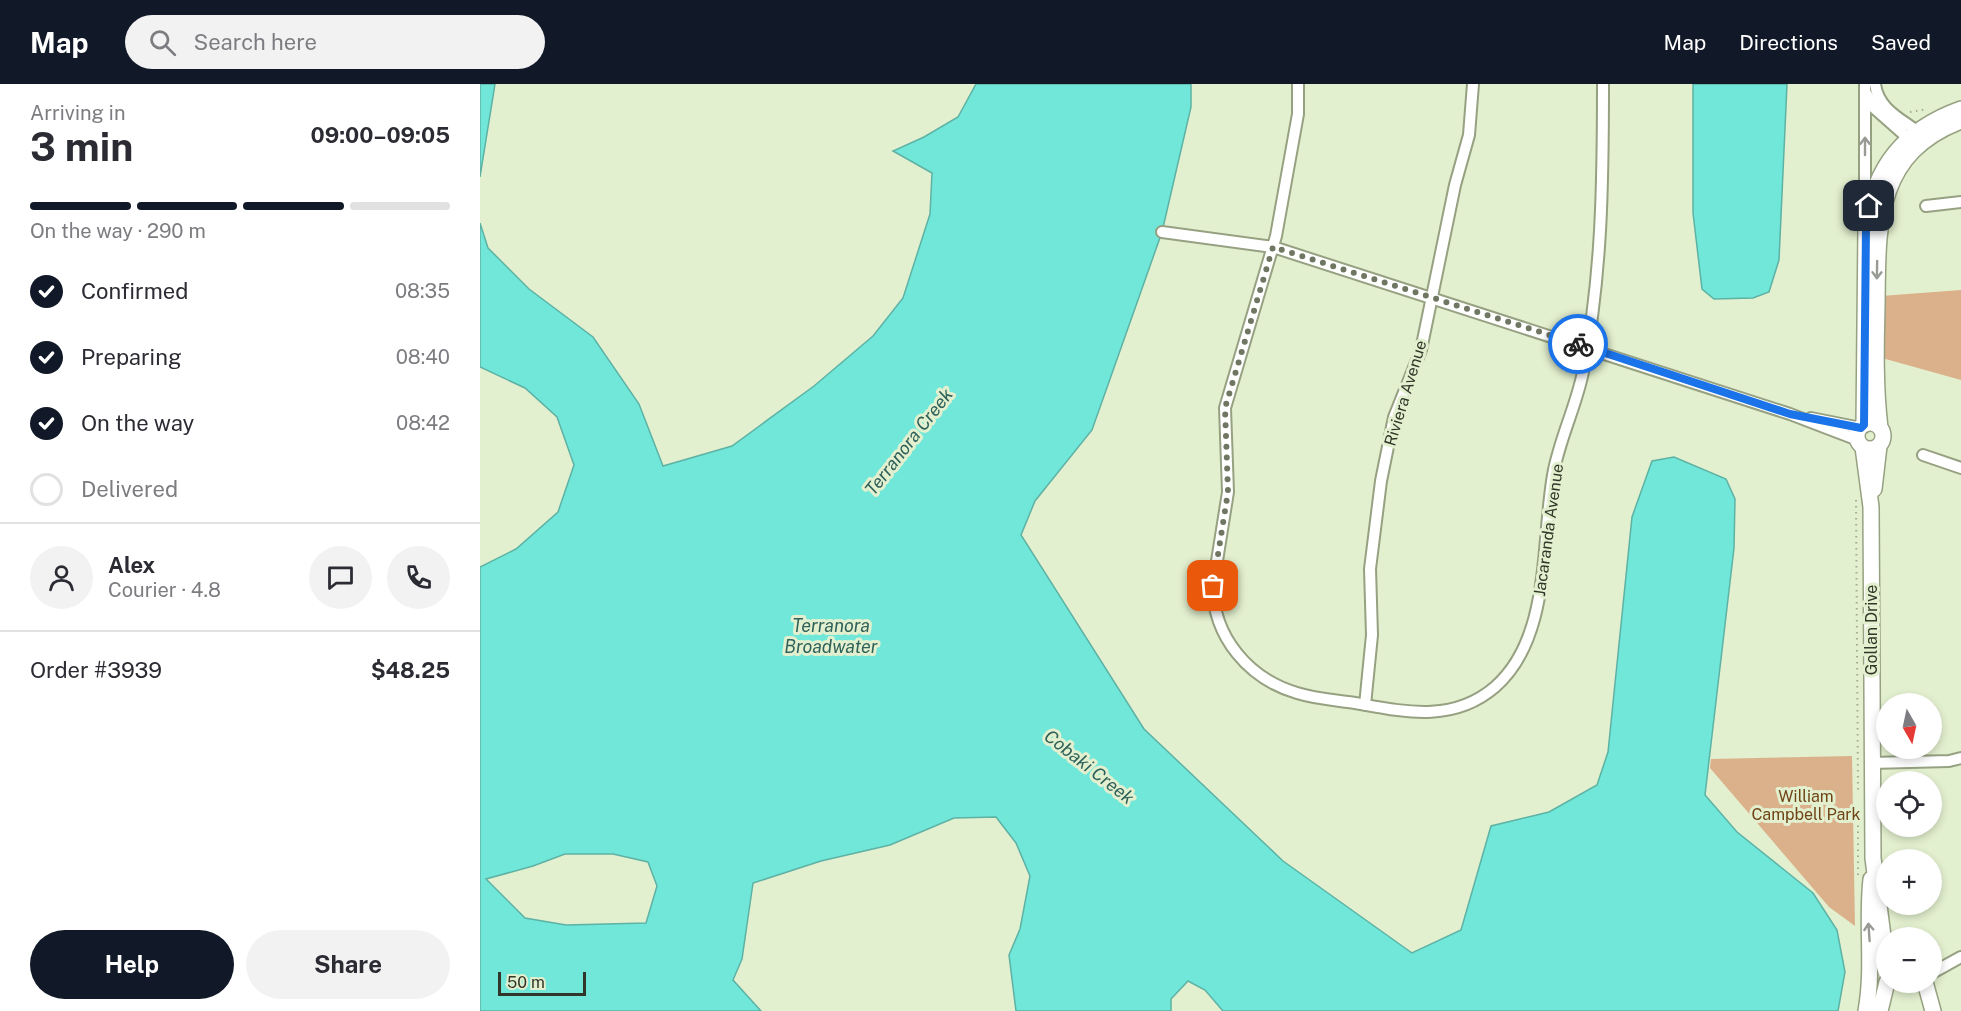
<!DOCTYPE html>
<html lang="en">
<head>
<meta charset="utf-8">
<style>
	body { margin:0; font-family:"Public Sans",sans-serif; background:#f2f2f3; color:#2b2b33; height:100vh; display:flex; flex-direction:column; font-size:22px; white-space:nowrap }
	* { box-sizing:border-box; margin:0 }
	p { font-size:20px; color:#7c7c81 }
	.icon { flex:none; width:33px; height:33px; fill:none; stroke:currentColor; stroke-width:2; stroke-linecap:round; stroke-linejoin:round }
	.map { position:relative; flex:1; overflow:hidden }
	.drawer { display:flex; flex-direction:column; background:#fff; width:480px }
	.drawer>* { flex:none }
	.needle { width:39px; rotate:171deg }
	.tools { position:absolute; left:1396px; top:609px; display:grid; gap:12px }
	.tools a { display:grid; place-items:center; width:66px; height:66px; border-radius:50%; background:#fff; box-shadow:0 3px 9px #0003; font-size:30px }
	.scale { position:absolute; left:18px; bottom:15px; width:88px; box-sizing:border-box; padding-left:6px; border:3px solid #313629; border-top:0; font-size:16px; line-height:21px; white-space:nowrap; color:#313629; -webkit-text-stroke:4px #e3f0cf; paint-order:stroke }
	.pin { position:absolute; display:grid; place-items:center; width:51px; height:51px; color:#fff; margin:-26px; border-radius:12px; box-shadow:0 3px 9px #0006 }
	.courier { position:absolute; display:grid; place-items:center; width:60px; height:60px; margin:-30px; border:4px solid #1a73e8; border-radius:50%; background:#fff; color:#222; box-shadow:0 2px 8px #0007 }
	.overview em { font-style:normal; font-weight:700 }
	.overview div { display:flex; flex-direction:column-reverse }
	.overview { display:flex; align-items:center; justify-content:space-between; height:102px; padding:0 30px }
	h1 { font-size:39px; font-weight:700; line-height:45px }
	.bar { display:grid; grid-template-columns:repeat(4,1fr); gap:9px 6px; align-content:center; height:72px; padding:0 30px }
	.bar i { height:8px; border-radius:4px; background:#e1e1e2 }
	.bar .selected { background:#111827 }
	.bar p { grid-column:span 4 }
	.line { display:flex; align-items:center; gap:15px; padding:0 30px; border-top:2px solid #e1e1e2 }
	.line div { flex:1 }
	.round { display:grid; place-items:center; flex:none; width:63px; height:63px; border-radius:32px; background:#f2f2f3 }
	ol { padding:0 30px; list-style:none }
	li { display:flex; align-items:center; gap:18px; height:66px }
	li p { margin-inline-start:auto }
	li .icon { padding:6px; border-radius:50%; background:#111827; color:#fff; stroke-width:4 }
	li:last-child { color:#7c7c81 }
	li i { width:33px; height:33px; border:3px solid #e1e1e2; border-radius:50% }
	.action { display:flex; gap:12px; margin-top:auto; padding:12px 30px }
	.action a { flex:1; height:69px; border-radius:36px; background:#111827; color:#fff; font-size:24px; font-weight:700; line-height:69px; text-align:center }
	.action a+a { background:#f2f2f3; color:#2b2b33 }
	header { display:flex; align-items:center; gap:36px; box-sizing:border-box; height:84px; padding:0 30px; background:#111827; color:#fff }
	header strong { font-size:28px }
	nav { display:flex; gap:33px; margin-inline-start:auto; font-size:21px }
	.search { width:420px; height:54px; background:#f2f2f3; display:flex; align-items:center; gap:15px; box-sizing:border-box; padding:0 21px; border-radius:33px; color:#7c7c81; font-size:22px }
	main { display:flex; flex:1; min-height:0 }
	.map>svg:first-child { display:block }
	.green { fill:#dbb18b }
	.water { fill:#70e7d9; stroke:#5db2a4; stroke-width:1.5; fill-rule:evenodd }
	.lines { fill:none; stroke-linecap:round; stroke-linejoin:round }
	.street-casing { stroke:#96a182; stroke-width:14 }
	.secondary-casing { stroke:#96a182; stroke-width:18 }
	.path { stroke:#a2ac93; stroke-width:2; stroke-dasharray:1.5 4.5; stroke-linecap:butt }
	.street { stroke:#fff; stroke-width:10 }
	.secondary { stroke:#fff; stroke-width:15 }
	.oneway { stroke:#989a94 }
	.done { stroke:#6f7763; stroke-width:6; stroke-dasharray:0 10.8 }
	.route { stroke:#1a73e8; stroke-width:8 }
	.labels { text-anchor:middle; stroke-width:6; stroke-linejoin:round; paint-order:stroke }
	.street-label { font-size:16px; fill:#313629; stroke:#e3f0cf }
	.park-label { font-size:16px; fill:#6f4416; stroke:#e3f0cf }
	.water-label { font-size:18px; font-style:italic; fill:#2e615a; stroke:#e3f0cf }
</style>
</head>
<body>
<header>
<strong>Map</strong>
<div class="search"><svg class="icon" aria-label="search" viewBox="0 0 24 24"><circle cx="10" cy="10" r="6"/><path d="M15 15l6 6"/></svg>Search here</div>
<nav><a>Map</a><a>Directions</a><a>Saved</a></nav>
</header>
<main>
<section class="drawer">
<div class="overview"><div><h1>3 min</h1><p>Arriving in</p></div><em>09:00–09:05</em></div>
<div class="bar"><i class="selected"></i><i class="selected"></i><i class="selected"></i><i></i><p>On the way · 290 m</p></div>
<ol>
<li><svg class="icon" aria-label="check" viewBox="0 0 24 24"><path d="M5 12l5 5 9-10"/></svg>Confirmed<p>08:35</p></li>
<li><svg class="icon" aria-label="check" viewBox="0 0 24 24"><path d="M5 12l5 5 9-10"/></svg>Preparing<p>08:40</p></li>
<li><svg class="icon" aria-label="check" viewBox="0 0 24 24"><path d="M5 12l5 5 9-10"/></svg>On the way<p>08:42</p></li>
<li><i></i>Delivered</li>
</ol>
<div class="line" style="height:108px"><a class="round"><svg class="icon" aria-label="person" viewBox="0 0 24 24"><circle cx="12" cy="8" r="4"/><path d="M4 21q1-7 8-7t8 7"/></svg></a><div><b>Alex</b><p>Courier · 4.8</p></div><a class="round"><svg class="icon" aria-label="chat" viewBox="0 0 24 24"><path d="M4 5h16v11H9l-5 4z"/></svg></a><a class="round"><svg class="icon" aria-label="phone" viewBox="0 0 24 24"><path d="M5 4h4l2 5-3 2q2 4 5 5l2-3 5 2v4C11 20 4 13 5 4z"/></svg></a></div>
<div class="line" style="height:78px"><div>Order #3939</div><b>$48.25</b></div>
<div class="action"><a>Help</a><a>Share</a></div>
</section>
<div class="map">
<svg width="1481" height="927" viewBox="0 0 1481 927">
	<rect width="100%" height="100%" fill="#e3f0cf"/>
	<path class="green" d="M1481,206V296L1402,274L1401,212Z
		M1372,672L1375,842L1349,823L1230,684L1231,675Z"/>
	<path class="water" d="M0,0H15L0,93Z
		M496,0H711V23L682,148L612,346L555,417L541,451L664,645L803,777L932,869L981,846L1011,742L1069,728L1117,701L1128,668L1152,433L1172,377L1194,373L1246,395L1255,415L1254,464L1225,711L1257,748L1333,809L1357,846L1365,888L1358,927H743L725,906L708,897L691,915V927H536L529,871L540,845L550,792L536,759L516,733L474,734L410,761L341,777L273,799L262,875L253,896L281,927H0V483L36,465L78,428L94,381L77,333L45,304L0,283V139L8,164L49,205L113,253L159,320L183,382L252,362L334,302L393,252L423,214L450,130L452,89L413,67L444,53L478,33ZM85,770H133L168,778L177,802L166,839L86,841L45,834L6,795L53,782Z
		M1213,0H1307L1299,176L1289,208L1273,214L1234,215L1222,205L1213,129Z"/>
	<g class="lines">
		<defs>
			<path id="street" d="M818,0V30L796,152L745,324L748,408L733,502C733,553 769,595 817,609C836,615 856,616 875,619C925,628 973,639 1015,603C1071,554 1061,460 1073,391C1079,356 1096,323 1103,288C1122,191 1123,98 1123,0
				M1385,0V124
				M1395,0C1398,24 1419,34 1437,47
				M1386,9L1394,24L1428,54
				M1446,122L1481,118
				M682,148L793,163L1310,330L1378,356
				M1331,334L1381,344
				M1443,371L1481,384
				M885,621L892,551L890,485L901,397L914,333L941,266L975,101L989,51L993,0
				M1391,679L1469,677L1481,674
				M1452,889L1481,873"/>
			<path id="secondary" d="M1377 352a13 13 0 1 1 26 0a13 13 0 1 1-26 0Z
				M1384,341L1386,142C1394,82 1425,45 1481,25
				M1400,344C1395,302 1396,262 1397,221C1398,143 1394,70 1481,37
				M1383,363L1391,423L1393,774L1407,884
				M1394,405L1399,362
				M1445,898L1453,927
				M1386,927C1394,883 1386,839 1391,795
				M1400,927L1407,898"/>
		</defs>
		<use href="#street" class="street-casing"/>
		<use href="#secondary" class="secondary-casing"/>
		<path class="path" d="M1430,28L1447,25
			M1376,416L1378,707
			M1378,791V730"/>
		<use href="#street" class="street"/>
		<use href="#secondary" class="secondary"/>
	</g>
	<defs><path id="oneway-shaft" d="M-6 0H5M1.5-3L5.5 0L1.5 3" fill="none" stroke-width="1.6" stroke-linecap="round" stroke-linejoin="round" transform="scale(1.5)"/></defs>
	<g class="oneway">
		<use href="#oneway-shaft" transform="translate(1385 62) rotate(-90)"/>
		<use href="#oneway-shaft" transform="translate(1397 186) rotate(91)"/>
		<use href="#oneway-shaft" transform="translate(1389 848) rotate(-94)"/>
	</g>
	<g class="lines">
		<path class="done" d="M733,502L748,408L745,324L793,163L1098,260"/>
		<path class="route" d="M1098,260L1310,330L1381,344L1384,341L1386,142L1389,122"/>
	</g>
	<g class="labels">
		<g class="street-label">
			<text transform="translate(925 309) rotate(-73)" y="6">Riviera Avenue</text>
			<text transform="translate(1068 446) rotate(-82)" y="6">Jacaranda Avenue</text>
			<text transform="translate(1391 546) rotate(-90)" y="6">Gollan Drive</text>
		</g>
		<g class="park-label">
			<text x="1326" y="718">William<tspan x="1326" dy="18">Campbell Park</tspan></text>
		</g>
		<g class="water-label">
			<text transform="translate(429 358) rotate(-52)" y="6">Terranora Creek</text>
			<text x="351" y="548">Terranora<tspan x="351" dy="21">Broadwater</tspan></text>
			<text transform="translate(609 683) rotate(38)" y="6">Cobaki Creek</text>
		</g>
	</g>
</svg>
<div class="tools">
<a><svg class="needle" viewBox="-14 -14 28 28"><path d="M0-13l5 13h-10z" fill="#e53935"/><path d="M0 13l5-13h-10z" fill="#7c7c81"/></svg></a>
<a><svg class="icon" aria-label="locate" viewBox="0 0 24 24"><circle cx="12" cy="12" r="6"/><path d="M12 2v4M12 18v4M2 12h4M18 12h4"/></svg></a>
<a>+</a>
<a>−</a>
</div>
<div class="scale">50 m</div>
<div class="pin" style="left:733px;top:502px;background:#ea580c"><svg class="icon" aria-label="bag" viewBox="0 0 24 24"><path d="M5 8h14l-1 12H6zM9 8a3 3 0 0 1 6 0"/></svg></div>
<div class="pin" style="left:1389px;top:122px;background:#1f2937"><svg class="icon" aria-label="home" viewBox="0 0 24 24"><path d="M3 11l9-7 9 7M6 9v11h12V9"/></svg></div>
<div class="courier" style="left:1098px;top:260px"><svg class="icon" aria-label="bike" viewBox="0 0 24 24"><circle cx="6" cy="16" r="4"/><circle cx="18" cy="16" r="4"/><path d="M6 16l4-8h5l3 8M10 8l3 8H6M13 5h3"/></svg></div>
</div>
</main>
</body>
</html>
